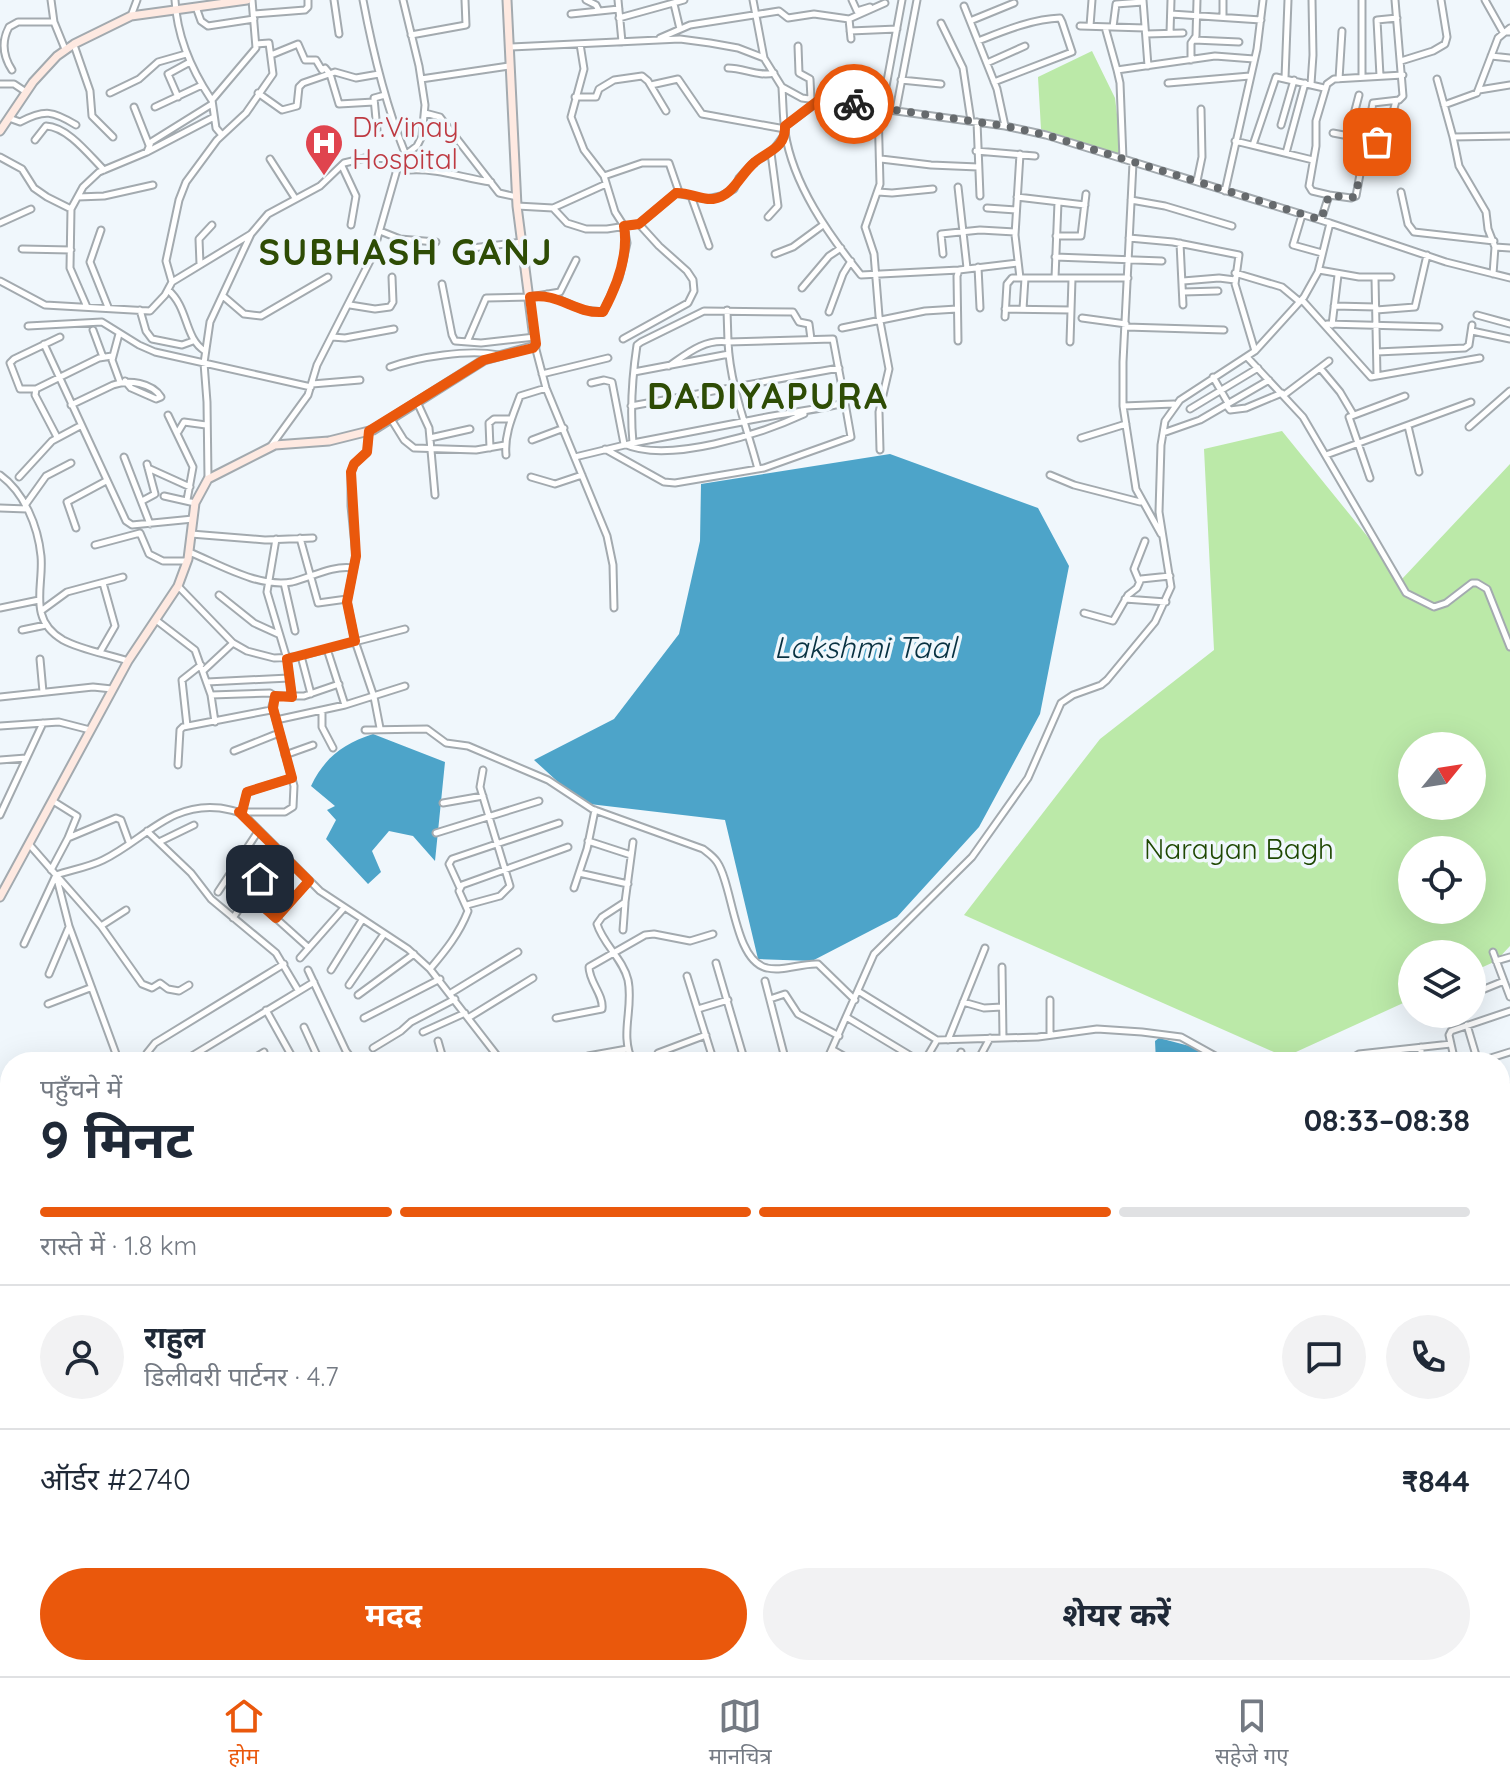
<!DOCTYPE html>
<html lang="hi">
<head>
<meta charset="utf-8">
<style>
	body { margin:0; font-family:Quicksand,"Noto Sans Devanagari",sans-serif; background:#f2f2f3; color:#1f2937; height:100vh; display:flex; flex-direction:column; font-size:30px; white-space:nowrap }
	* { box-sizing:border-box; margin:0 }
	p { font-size:26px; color:#747a83 }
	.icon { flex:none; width:44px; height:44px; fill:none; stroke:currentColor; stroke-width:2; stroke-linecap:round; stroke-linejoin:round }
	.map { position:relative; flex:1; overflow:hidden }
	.panel { position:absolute; left:0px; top:1052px; width:1510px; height:624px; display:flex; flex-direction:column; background:#fff; border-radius:32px 32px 0 0; box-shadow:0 8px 32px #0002 }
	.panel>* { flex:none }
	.needle { width:52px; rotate:60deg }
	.controls { position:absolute; left:1398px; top:732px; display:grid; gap:16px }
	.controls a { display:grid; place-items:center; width:88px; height:88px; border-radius:50%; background:#fff; box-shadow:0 8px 32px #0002; font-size:40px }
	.pin { position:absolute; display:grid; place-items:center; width:68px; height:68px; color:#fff; margin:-34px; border-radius:16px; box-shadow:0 4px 12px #0006 }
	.courier { position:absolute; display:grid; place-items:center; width:80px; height:80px; margin:-40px; border:6px solid #ea580c; border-radius:50%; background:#fff; color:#222; box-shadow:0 2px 10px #0007 }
	.headline em { font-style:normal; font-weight:700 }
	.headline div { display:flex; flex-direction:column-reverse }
	.headline { display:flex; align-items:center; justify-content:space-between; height:136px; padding:0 40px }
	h1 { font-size:52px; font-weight:700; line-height:60px }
	.bar { display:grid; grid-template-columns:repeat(4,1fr); gap:12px 8px; align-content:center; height:96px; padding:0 40px }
	.bar i { height:10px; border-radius:6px; background:#e0e1e3 }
	.bar .current { background:#ea580c }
	.bar p { grid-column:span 4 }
	.line { display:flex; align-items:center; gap:20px; padding:0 40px; border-top:2px solid #e0e1e3 }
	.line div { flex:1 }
	.round { display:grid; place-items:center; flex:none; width:84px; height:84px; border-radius:42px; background:#f2f2f3 }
	.button { display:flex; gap:16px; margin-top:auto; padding:16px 40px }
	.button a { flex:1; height:92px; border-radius:48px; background:#ea580c; color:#fff; font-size:32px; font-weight:700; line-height:92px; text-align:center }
	.button a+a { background:#f2f2f3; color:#1f2937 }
	.tab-bar { display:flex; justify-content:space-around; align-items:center; height:112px; border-top:2px solid #e0e1e3; background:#fff; font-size:22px; color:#747a83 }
	.tab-bar a { display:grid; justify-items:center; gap:4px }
	.tab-bar .current { color:#ea580c }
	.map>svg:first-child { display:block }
	.green { fill:#bbe9a8; fill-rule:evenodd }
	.forest { fill:#a0cd8c }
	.water { fill:#4da4c9 }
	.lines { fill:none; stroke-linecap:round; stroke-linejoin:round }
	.street-casing { stroke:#a3aaaf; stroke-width:9 }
	.secondary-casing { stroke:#a3aaaf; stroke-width:11 }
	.primary-casing { stroke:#ae8071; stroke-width:12 }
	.street { stroke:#fff; stroke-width:5 }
	.secondary { stroke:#fee9e1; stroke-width:7 }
	.primary { stroke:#fdd3c4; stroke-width:8 }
	.done { stroke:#666a6d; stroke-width:8; stroke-dasharray:0 14.4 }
	.route { stroke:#ea580c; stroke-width:10 }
	.labels { text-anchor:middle; stroke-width:7; stroke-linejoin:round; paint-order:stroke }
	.health-label { font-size:28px; fill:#be3a42; stroke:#f0f7fc; text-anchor:start }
	.park-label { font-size:28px; fill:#1f4803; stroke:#f0f7fc }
	.water-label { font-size:30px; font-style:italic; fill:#083141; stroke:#f0f7fc }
	.district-label { font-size:36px; font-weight:bold; letter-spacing:2px; fill:#2e4c05; stroke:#f0f7fc }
</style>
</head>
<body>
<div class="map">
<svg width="1510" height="1676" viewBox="0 0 1510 1676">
	<rect width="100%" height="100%" fill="#f0f7fc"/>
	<path class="green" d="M1092,51L1115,98L1122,155L1041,129L1038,77Z
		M1282,431L1402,579L1510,464V946L1496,961L1472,972V954H1412V999L1285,1057L964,915L1100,739L1214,650L1204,449ZM1412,746H1472V806H1412ZM1412,850H1472V910H1412Z"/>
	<path class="forest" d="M0,1470L10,1475V1666H445L468,1676H0C0,1653 4,1628 0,1605Z"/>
	<path class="water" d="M890,454L1038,508L1069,566L1040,714L979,827L897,917L812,961L758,959L725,820L581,803L534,760L614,719L679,634L700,541L701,484Z
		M373,734L445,762L435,861L413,836L389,831L372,851L381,872L368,884L326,839L336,820L327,810L335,806L311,786C325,757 343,744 373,734Z
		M1159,1038L1197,1048L1217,1062H1156L1155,1041Z"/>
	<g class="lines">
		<defs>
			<path id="street" d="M51,0L54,22L65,49
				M175,0C177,37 191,69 211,99
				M334,0L339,34
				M363,0C373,53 385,103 405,153
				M586,0L596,5L599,11
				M618,0L622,42
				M753,0L764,58
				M852,0L857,11L870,7
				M1143,0L1148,66
				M1223,0V16
				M1362,0V77
				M1485,0L1503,32H1510
				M674,4L680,29
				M964,6L997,89L1005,126
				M196,7L201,21L208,26L254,19
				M254,14L305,10L308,7V0
				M571,14L619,9
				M1171,14L1261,20
				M131,16L137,0
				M619,18L684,0
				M849,19L851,39
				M970,21L1014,3
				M941,23L963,68L971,121
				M1080,26L1145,28
				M1090,26L1092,0
				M1105,27L1117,70
				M1113,27L1116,4L1143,2
				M850,31L897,29
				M1170,33L1171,0
				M1146,34L1183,33
				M411,35L466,25L465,0
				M660,38L690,25L779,11L788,18L814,14L849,19L885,3
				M1194,40L1239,42
				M978,41C1004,31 1032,19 1060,18L1062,22L1072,52L994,82
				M74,45L90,91L92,116L113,137
				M798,46L799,73L810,79L811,99
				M511,47L680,39L710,43L738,48L764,58L782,87L802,98L1005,126L1046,135L1330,223L1446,262L1510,278
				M271,55L298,44L305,60H316L322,70L325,68L330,74L339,104L374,102
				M1491,56L1510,58
				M1191,60V43L1196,36L1197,0
				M1401,61L1433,51L1445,44L1447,37L1441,0
				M987,63L1025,46
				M728,68C744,68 759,77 774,73
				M12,70C3,56 1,42 9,27L18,22H54
				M1380,76L1377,20L1397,18
				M1285,78L1288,0
				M421,79L509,66
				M1339,79L1342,31
				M1437,79L1453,137L1510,136
				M901,80L941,84
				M1168,83L1250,76
				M0,84H14L26,92
				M1311,84L1313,55L1312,0
				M651,85L678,79L702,114L785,129
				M782,88C783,103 783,118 785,132C793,185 829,235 861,275L959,270
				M1479,90L1510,85
				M110,93L139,79L158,62L186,54
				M258,93L282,110L297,106L299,87L303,83L335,72L356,78L379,74
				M178,97L168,74L190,62
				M575,97H596L599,89L614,80L642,76L648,81L666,111
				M1444,105L1477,93L1498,38L1510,28
				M134,107L149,145
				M155,107L202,85
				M878,107L880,184L865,227L874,254L879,316L889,369L879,412L880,450
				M882,108L902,0
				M896,110L917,0
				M425,113L440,117L499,193L517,197
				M9,118L20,122C45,109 53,111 76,125
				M977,122L980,196
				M1281,125L1294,80
				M785,126L819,101
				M377,130L374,98L385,95
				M1333,133L1381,142L1386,137L1396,101
				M222,135L216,128L212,100L256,48L252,0
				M1348,137L1359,95
				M1453,137L1459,166L1486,212L1488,229L1495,247L1493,274
				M35,140L46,126C68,127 89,155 104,170
				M1235,141L1313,160
				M1253,145L1276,77L1324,88
				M976,151L1035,156
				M147,152L151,142L212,104
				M1286,153L1305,83
				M1020,154L1015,235L1020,278
				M0,157L22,169L34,188L47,197L71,209L70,268L87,307
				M270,159L295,198
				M881,159L931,165L978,167
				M1123,159L1120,83L1117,70L1215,56L1254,59
				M1133,163L1123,362V406L1136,489L1161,534
				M342,166L356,196L351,225
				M1361,171H1377L1397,160
				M604,176L642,163H669L679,192
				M1197,181L1202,157L1201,109
				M958,187L967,268
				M1225,191L1257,49L1263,0
				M878,192L892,193L933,189
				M1401,192L1408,224L1414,232L1494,241
				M1329,195L1312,191L1309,186L1316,146V121L1327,84L1334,79L1403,75
				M691,196L709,246
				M78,197L104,196L153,185
				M1017,197L1085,205
				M1131,200L1165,206L1232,226
				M517,206L553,208L606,184
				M553,208L567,223L586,229H607L639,224L676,193L707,199L721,196L734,189L739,178L754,162L771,153L785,134
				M987,208L1016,210
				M71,209L83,187L99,172L147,152L214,117
				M1302,215L1293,245L1322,253
				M768,217L778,206L771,153
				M1321,220L1329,195L1351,198L1356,196L1373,103L1399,100L1403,96L1395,0
				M0,223L31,209
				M101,230L90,262L108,307
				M380,231L400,239L436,242
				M1056,236H1081L1086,194
				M1129,238L1173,242L1239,255L1235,284L1255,351
				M1180,243L1183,305
				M1495,247L1510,248
				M472,248L522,242
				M22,249L71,250
				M775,254L793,247L823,225
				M943,254L941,234L980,230L1015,232
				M1055,257L1162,261
				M200,264L199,239L212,225
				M978,267L980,308
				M1319,270L1359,277H1391
				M1235,273L1282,287L1300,302
				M1055,278L1058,202
				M1375,278L1377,376
				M0,281L45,305L150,311L165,295L172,282L251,234L268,214L320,186L344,163L365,158L400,159L409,170C437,168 463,178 491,182
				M1183,281L1219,278L1235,280
				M172,282L166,261L179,200L186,182L217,140L246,113L273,74L269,43L256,44
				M442,284L452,335L455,341L481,343L535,337
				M802,288L829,256L841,248
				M168,290C189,308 184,338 205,351
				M1183,292L1218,291
				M547,294L583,310L603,312L619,278L627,243L624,226L615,212L604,176L584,150L571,117L584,69L580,44
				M223,296L244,314L261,316L328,277
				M1302,300L1371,377L1480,358
				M350,305L375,309L390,307L393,302L392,277
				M1334,306L1376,307
				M1005,309L1071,310
				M1023,309L1025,278
				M140,310L146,331L152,339L182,345L193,341
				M1376,310L1415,307L1427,255
				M829,312L843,274L851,261
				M1477,315L1510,324
				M1005,317L1007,284L1012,278H1128
				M1082,318L1126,324
				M1327,324L1439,327
				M1332,325L1338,275
				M28,326L102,322L139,345L155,352L311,387
				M1126,327L1224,330
				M842,328L925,311L957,309
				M93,330L103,357
				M1472,331L1510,339
				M119,334L112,360L120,382
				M332,337L345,338L394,329
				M623,339L688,303L694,291L693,280L687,271L659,246L639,224
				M958,341L957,276L959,270L1018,263
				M467,342L486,298L530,297L560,292L576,260
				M1070,342L1072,279
				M44,344L126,521L132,525L193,519
				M535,346L546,388L607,536L613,565L614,608
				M1377,352L1465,348L1469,345L1472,325
				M1247,357L1303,417L1406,593L1434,607L1446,603L1472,583H1477L1487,589L1510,647
				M669,366C688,353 704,339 728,342L727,310
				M390,367C418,357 469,349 498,355
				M1320,368L1340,392L1353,414
				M634,372L729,354
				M542,374L608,358
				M1213,377L1228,403
				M591,383L604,380L612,382L624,444C668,464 761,434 804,414
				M312,384L360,380
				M36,389H20L10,363L14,359L60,337
				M1284,395L1329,361
				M417,402L429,428L435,495
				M71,405L113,385C129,379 152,383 161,397L156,399L131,388L125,381
				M1226,405L1230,410L1246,408L1282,393
				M631,406L839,368
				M1123,406L1174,404
				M1190,409L1258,368
				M168,415L193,467L187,500
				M391,419L404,440L414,448L476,450L505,445
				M1408,426L1419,472
				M1469,427L1510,391
				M369,431L367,452L354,464L351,472V506L356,556L347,602L355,641L374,697L380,728
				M178,432L184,422L206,425
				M1163,433L1200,420L1269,380
				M57,437L35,395L36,389L99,358L112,356
				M430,438L470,429
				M1081,438L1126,424
				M532,440L564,428
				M633,443C630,410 632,378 637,345L641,342L704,311L793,312L799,322L809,324L811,339
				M271,446L308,395L317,365L372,257L400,159L417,146L422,136L425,105L419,66L403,0
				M490,448L489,423L494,419H511
				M605,449L664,482L675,483L764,468L851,437L845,403
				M506,455C504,434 513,415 520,396L546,388
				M1326,455L1471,402
				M124,457L150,524
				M575,457L633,443L742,422C776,414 811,411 845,403L833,339L728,342C730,386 747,427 758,469
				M148,468L190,487
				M0,475C24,492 38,526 41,556C44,586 27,619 63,640C82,650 107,654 128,661
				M1050,475L1074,485L1140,502
				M19,477L52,441L80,426
				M531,477L555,484L582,475
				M208,478L207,402L204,363L210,322L251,234
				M1370,478L1349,417L1405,396
				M164,496L195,503
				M142,501L155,494L147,464
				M26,504L46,476L71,463
				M0,508L27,509
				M76,528L67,502L106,481
				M191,534L265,540L313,538
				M300,538L318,603L347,599
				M276,539L267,592L287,659L292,697
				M95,545L140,533L149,554L163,561H187
				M189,552C219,564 258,588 292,582C312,577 332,565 353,568
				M1139,581L1134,569L1145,541
				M284,583L295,631
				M178,586L233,643L247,651L274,658L296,657L405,629
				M219,595L254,623L278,634
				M1125,599L1166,602
				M0,608L39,600
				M41,611L67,592L123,577
				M1084,613L1113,621L1128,595L1137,588L1141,579L1170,576
				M156,620L195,650L211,695L215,722
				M22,630L46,625
				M327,649L345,705
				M100,652L115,626L103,583
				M301,656L311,694
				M40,659L43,692
				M203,671L233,643
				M207,682L289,678
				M211,695L270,693L275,696
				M0,697L93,687L112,689
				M322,710V727L333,748
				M276,720L345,705L405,686
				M0,726L59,722L90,730
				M187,726L182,680L201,665
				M365,730L427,729L446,743L468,746L548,780L592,809L703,849C708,853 713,856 717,862C733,885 734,961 767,968C783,972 801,963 818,964L855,1000
				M234,751L279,733
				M285,755L313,745
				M0,760L26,758
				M178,765L180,730L183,727L271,710L275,696H304L339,684
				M53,801L77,816L68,838
				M443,803L483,796
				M242,812H285L293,807L294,786L273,708
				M242,812L247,792L292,778
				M0,815L43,723
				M147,831L191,873L211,899L276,953L298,990
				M436,833L539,801
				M588,841L631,855
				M159,842L194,825
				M29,844L56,875L69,926L119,1062
				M51,870L68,838L116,818L121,820L129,842
				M579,873L628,884
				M57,876L101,926L142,984L152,988L160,983L168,989L179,991L189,985
				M460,888L449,864L452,859L559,823
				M574,888L587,849L595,810
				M218,892L259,830
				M249,894L309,948
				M467,905L500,896L510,886L480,787L483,770
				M233,918L270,863
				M276,918L309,881
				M101,926L126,910
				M623,930L625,903
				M24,944L56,875C71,870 89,867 103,860C144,840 170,802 220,808C229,810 236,810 244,815L320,891L408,949L430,969L502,1062
				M1493,952L1510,997
				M300,958L343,909
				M1496,961L1510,957
				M716,963L745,1062
				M1002,967L1003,1038
				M430,969C446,950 459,934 468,911L459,891L462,885L568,847
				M308,970L346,1051L354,1062
				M331,970L362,920
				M49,974L69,927
				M687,976L714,1062
				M765,981L786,1062
				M349,985L384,934
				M858,991L937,1040L1038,1037L1097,1029L1142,1032L1181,1037L1226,1062
				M451,993L518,952
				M1472,994L1504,981
				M358,995L414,954
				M770,999L785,994L798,1014L839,1036
				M1050,1000V1035
				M963,1002L984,1008L1002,1007
				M48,1004L90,988
				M698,1009L728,1000
				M266,1010L295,1062
				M364,1018L440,979
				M468,1018L533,978
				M556,1018L602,1009C604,995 589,982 589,967L645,935L654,934L690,941L713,934
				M848,1018L921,1062
				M1467,1025L1478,1062
				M304,1027L320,1062
				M423,1032L465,1013
				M948,1040L985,948
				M438,1041L444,1062
				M373,1048L401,1031L411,1022L455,999
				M833,1050L854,1062
				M658,1053L706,1035
				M144,1062L147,1053L155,1043L284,964
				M182,1062L314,982
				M248,1062L264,1052
				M576,1062L588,1056L627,1049
				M633,1062C619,1035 634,1008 628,980C623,959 603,944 597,924L602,917L625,902L633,842
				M826,1062L874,954L972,857L1028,778L1061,703L1073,695L1101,685L1107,680L1155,622L1171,587L1159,512L1161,445L1165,421L1180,400L1255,351L1304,297L1318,272L1330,223
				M924,1062L937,1040
				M956,1062L961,1052
				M977,1062L990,1038
				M1346,1062L1359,1054L1451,1044
				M1421,1062V1047
				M1455,1062L1449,1035L1451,1031L1510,1011
				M1478,1062L1510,1052
				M1500,1090L1510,1087
				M1500,1137L1510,1134
				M1500,1169L1510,1176
				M1500,1263L1510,1255
				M1503,1294L1510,1289
				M1500,1500L1510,1491
				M1500,1543L1505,1576
				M1500,1593L1510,1594
				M1500,1612L1510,1622
				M1500,1651L1510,1662
				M877,1666L893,1672L899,1666
				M1388,1666L1391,1676
				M1403,1666L1410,1676
				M1435,1666L1443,1676
				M1471,1666L1479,1676
				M1310,1672L1313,1676
				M519,1676L527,1666
				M550,1676L554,1666
				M740,1676L744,1666
				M935,1676L940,1666
				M1152,1676L1161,1666"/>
			<path id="secondary" d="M0,131L33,82L57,56L74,44L131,16L247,0
				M0,897L128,661L178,586L188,559L195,503L208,479L275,445L329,441L373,430L484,360L535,346L517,206L507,0
				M0,1147L10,1152
				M791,1666L818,1676"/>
			<path id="primary" d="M0,1455L10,1459
				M0,1464L10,1468
				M466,1666L489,1676
				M484,1666L509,1676"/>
		</defs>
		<use href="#street" class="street-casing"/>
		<use href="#secondary" class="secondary-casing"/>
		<use href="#primary" class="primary-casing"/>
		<use href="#street" class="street"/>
		<use href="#secondary" class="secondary"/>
		<use href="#primary" class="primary"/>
	</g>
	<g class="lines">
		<path class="done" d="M854,104L1005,126L1046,135L1321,220L1329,195L1351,198L1356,196L1365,140L1377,142"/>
		<path class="route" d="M260,879L249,894L276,918L309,881L239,812H242L247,792L292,778L273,708L275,696L292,697L287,659L355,641L347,602L356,556L351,472L354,464L367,452L369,431L484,360L533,348L536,344L530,297C559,292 575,314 603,312C617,286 629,256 624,226L639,224L676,193C688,192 700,200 713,199C734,196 740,174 755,162C768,151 786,148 785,126L819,100L854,104"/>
	</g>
	<defs>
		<symbol id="hospital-pin" viewBox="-11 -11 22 30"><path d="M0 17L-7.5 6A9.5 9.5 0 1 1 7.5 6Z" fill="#e0444e" stroke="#f0f7fc"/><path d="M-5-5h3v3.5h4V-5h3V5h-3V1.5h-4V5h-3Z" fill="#fff"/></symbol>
	</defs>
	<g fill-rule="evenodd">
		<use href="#hospital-pin" x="302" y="121" width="44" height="60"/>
	</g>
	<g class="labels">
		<g class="health-label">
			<text x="352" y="137">Dr.Vinay<tspan x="352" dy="32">Hospital</tspan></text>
		</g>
		<g class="park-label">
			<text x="1239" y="859">Narayan Bagh</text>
		</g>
		<g class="water-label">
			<text x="865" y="658">Lakshmi Taal</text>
		</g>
		<g class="district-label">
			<text x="406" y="265">SUBHASH GANJ</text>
			<text x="768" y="409">DADIYAPURA</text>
		</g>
	</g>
</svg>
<div class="controls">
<a><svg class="needle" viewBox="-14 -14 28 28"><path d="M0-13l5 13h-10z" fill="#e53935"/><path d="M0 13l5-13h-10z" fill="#747a83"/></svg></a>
<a><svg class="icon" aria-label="locate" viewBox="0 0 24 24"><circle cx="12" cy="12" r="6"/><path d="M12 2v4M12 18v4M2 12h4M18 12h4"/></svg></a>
<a><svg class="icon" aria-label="layers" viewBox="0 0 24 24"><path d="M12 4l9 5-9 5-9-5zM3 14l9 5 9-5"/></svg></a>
</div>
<div class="pin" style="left:1377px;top:142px;background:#ea580c"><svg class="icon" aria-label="bag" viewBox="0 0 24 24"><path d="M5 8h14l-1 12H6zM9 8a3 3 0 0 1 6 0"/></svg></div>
<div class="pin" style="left:260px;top:879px;background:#1f2937"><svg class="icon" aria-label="home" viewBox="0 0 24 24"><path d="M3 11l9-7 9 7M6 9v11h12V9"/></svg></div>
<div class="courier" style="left:854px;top:104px"><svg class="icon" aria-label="bike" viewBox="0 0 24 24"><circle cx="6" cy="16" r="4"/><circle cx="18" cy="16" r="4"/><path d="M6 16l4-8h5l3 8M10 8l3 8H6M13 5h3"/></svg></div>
<section class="panel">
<div class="headline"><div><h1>9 मिनट</h1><p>पहुँचने में</p></div><em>08:33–08:38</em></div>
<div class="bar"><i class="current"></i><i class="current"></i><i class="current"></i><i></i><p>रास्ते में · 1.8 km</p></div>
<div class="line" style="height:144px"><a class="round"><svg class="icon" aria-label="person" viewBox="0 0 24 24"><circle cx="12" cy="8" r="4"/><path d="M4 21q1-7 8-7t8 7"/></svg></a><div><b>राहुल</b><p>डिलीवरी पार्टनर · 4.7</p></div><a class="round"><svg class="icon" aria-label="chat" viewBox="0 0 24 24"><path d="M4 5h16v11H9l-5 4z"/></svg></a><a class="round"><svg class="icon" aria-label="phone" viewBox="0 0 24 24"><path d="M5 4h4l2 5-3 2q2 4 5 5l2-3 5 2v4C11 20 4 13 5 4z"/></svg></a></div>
<div class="line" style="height:104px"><div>ऑर्डर #2740</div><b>₹844</b></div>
<div class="button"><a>मदद</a><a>शेयर करें</a></div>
</section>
</div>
<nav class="tab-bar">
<a class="current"><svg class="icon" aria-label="home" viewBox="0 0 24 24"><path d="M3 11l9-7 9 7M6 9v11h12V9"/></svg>होम</a>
<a><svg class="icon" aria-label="map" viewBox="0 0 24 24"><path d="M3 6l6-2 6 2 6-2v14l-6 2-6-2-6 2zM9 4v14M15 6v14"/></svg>मानचित्र</a>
<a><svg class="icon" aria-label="saved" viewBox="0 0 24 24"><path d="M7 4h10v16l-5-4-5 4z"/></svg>सहेजे गए</a>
</nav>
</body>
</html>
